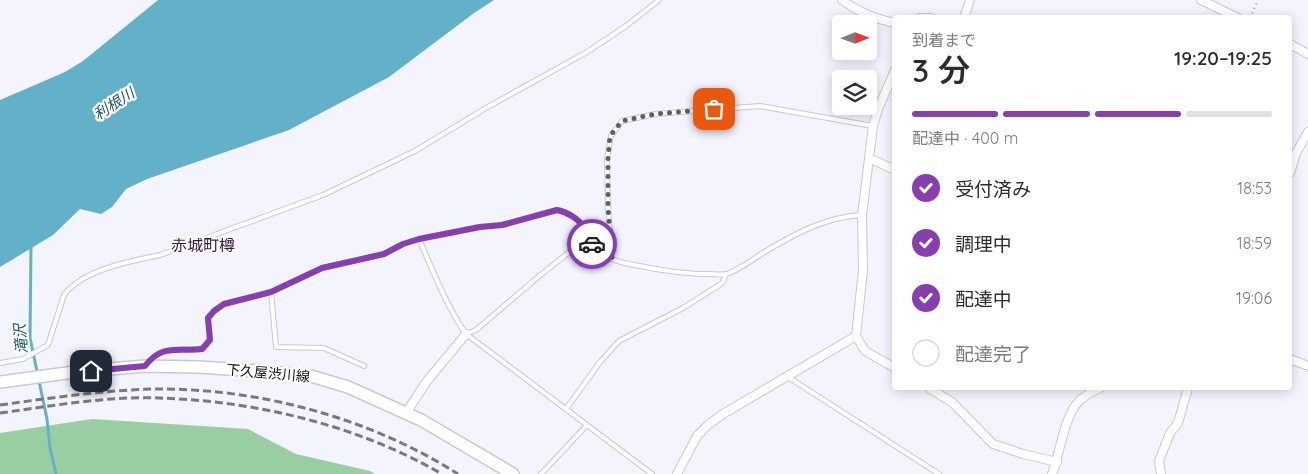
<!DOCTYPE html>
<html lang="ja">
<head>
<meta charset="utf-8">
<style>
	body { margin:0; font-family:Quicksand,"Noto Sans JP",sans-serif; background:#f2f2f3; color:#2b2b33; height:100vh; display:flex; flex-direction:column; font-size:19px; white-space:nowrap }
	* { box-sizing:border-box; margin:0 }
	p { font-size:16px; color:#7c7c81 }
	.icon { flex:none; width:28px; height:28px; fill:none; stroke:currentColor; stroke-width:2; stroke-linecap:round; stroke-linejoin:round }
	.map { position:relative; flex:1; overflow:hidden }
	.sheet { position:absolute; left:892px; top:15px; width:400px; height:375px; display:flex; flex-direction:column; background:#fff; border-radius:5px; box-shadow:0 2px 12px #0003 }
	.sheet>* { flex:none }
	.needle { width:32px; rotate:89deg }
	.tools { position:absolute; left:832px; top:15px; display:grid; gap:10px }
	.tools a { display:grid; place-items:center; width:45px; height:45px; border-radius:5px; background:#fff; box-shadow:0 2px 12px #0003; font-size:25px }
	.pin { position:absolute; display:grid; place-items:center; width:42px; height:42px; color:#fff; margin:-21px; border-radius:10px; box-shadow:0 2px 8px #0006 }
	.courier { position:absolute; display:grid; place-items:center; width:50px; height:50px; margin:-25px; border:4px solid #873eb0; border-radius:50%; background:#fff; color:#222; box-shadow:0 1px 6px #0007 }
	.summary em { font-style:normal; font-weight:600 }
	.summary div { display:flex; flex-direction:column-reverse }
	.summary { display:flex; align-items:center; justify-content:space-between; height:85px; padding:0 20px }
	h1 { font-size:32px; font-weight:600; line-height:38px }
	.bar { display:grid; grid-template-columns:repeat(4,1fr); gap:8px 5px; align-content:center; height:60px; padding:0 20px }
	.bar i { height:6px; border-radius:4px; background:#e1e1e2 }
	.bar .current { background:#873eb0 }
	.bar p { grid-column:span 4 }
	ol { padding:0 20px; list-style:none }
	li { display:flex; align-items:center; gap:15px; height:55px }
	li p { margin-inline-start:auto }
	li .icon { padding:5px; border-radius:50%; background:#873eb0; color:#fff; stroke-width:4 }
	li:last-child { color:#7c7c81 }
	li i { width:28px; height:28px; border:2px solid #e1e1e2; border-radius:50% }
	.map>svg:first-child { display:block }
	.forest { fill:#98cea1 }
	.water { fill:#63b1c9 }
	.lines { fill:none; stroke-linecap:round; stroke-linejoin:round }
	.stream { stroke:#63b1c9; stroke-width:3 }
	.lane-casing { stroke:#c7c9d4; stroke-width:6 }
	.street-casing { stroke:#c7c9d4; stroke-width:10 }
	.secondary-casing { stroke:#c7c9d4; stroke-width:14 }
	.path { stroke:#999aa1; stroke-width:2; stroke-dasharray:1 4; stroke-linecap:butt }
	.lane { stroke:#fff; stroke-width:4 }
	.street { stroke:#fff; stroke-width:8 }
	.secondary { stroke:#fff; stroke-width:11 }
	.rail { stroke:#787980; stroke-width:3; stroke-dasharray:8 4; stroke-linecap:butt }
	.done { stroke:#5f6066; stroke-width:5; stroke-dasharray:0 9 }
	.route { stroke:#873eb0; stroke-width:6 }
	.labels { text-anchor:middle; stroke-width:4.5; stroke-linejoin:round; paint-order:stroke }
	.street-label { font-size:14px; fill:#101114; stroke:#fff }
	.water-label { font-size:15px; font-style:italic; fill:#155667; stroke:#fff }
	.quarter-label { font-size:16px; fill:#39164c; stroke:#fff }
</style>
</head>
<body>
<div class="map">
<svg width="1308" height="474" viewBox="0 0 1308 474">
	<rect width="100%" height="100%" fill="#f3f4fe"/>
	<path class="forest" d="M92,419L248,429L296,454L370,471L375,474H0V433Z"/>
	<path class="water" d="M158,0H494L474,13L389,77L289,130L147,179L126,189L112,207L101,214L80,209L53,235L0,267V100L65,72L83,61Z"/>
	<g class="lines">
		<path class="stream" d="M31,245L30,338L47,419L50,448L56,474"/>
		<defs>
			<path id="lane" d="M419,239C433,271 446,305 466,334L652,474
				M612,259L608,207L607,158L611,136L622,121L655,114L760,106L873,126
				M271,292L276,347L324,348L364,366
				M466,334L476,330L538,277L587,238
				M0,363L23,359L48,345L64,295C82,270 130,261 160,255L323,195L415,151L486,108L587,52L626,26L659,0
				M148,363C162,344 183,351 203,349L210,339L208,318L214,311L224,304L271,292L322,268L384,254L403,244L419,239L479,227L502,225L557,210C567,212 579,218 584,228C586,232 586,236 588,239C597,253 613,261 629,264C655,269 681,274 708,274C714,274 721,275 727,274C740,269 752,260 763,253C794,234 825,217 862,215
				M788,377L939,474
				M566,409L600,362L619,341L683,308L718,286L723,282L726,274
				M541,474L587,425"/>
			<path id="street" d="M842,0C858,12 875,19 895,23
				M1201,0L1238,18
				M919,18H931
				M964,18L970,0
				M1290,44L1308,54
				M895,70L878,109L873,126L862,215L863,270L856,336L865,351L895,368
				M869,158L895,170
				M1290,173L1296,153L1308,132
				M1290,359L1308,366
				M929,388L953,403L993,444L1023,454L1057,462
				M406,413L427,381L466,334
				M677,474L697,436L708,425L723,414L856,336
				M1052,474C1060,454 1064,415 1080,400C1086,395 1093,391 1100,388
				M1161,474L1159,461L1170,433L1178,423L1188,388"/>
			<path id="secondary" d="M0,382L74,372L145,366L199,367L258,371L311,376L348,387L421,420L513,474"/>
		</defs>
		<use href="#lane" class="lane-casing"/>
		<use href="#street" class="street-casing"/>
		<use href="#secondary" class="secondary-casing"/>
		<path class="path" d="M1250,18L1258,0"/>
		<use href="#lane" class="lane"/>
		<use href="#street" class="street"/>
		<use href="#secondary" class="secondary"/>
		<path class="rail" d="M0,405C51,398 103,390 155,389C259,388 370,418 458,474
			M0,413C52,406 106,396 159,398C256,401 357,425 442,474"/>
	</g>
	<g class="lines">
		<path class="done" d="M592,244L601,253L612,259L608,207V158L610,136L622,121L655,114L714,109"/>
		<path class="route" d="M91,371L145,366C163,343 177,352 202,349L210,340L208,318L214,311L224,304L271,292L322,268L384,254L403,244L419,239L480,227L502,225L557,210C567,212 580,219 584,229C587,235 587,239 592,244"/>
	</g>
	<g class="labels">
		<g class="street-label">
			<text transform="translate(268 373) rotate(5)" y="5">下久屋渋川線</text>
		</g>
		<g class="water-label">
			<text transform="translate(114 104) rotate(-33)" y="5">利根川</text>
			<text transform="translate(21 339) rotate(-95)" y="5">滝沢</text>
		</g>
		<g class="quarter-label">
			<text x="203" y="251">赤城町樽</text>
		</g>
	</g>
</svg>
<div class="tools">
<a><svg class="needle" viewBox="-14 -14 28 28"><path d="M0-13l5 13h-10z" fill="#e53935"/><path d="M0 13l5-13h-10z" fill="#7c7c81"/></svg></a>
<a><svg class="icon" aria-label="layers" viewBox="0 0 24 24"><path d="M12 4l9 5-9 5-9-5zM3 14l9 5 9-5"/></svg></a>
</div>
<div class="pin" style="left:714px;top:109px;background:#ea580c"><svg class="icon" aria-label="bag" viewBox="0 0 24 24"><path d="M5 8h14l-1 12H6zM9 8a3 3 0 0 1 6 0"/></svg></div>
<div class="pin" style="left:91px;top:371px;background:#1f2937"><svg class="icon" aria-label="home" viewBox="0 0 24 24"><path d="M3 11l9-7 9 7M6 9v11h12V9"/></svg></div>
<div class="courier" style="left:592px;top:244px"><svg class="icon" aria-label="car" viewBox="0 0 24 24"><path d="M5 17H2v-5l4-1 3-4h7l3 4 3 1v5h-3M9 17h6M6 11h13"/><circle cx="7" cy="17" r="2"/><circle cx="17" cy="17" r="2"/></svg></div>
<section class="sheet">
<div class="summary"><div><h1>3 分</h1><p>到着まで</p></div><em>19:20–19:25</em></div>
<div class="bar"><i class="current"></i><i class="current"></i><i class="current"></i><i></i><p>配達中 · 400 m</p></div>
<ol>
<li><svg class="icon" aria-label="check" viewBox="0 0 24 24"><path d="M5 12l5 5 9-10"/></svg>受付済み<p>18:53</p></li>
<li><svg class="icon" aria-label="check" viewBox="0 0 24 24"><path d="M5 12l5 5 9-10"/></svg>調理中<p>18:59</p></li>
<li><svg class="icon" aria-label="check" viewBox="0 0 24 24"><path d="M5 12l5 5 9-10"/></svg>配達中<p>19:06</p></li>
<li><i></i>配達完了</li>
</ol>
</section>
</div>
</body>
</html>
